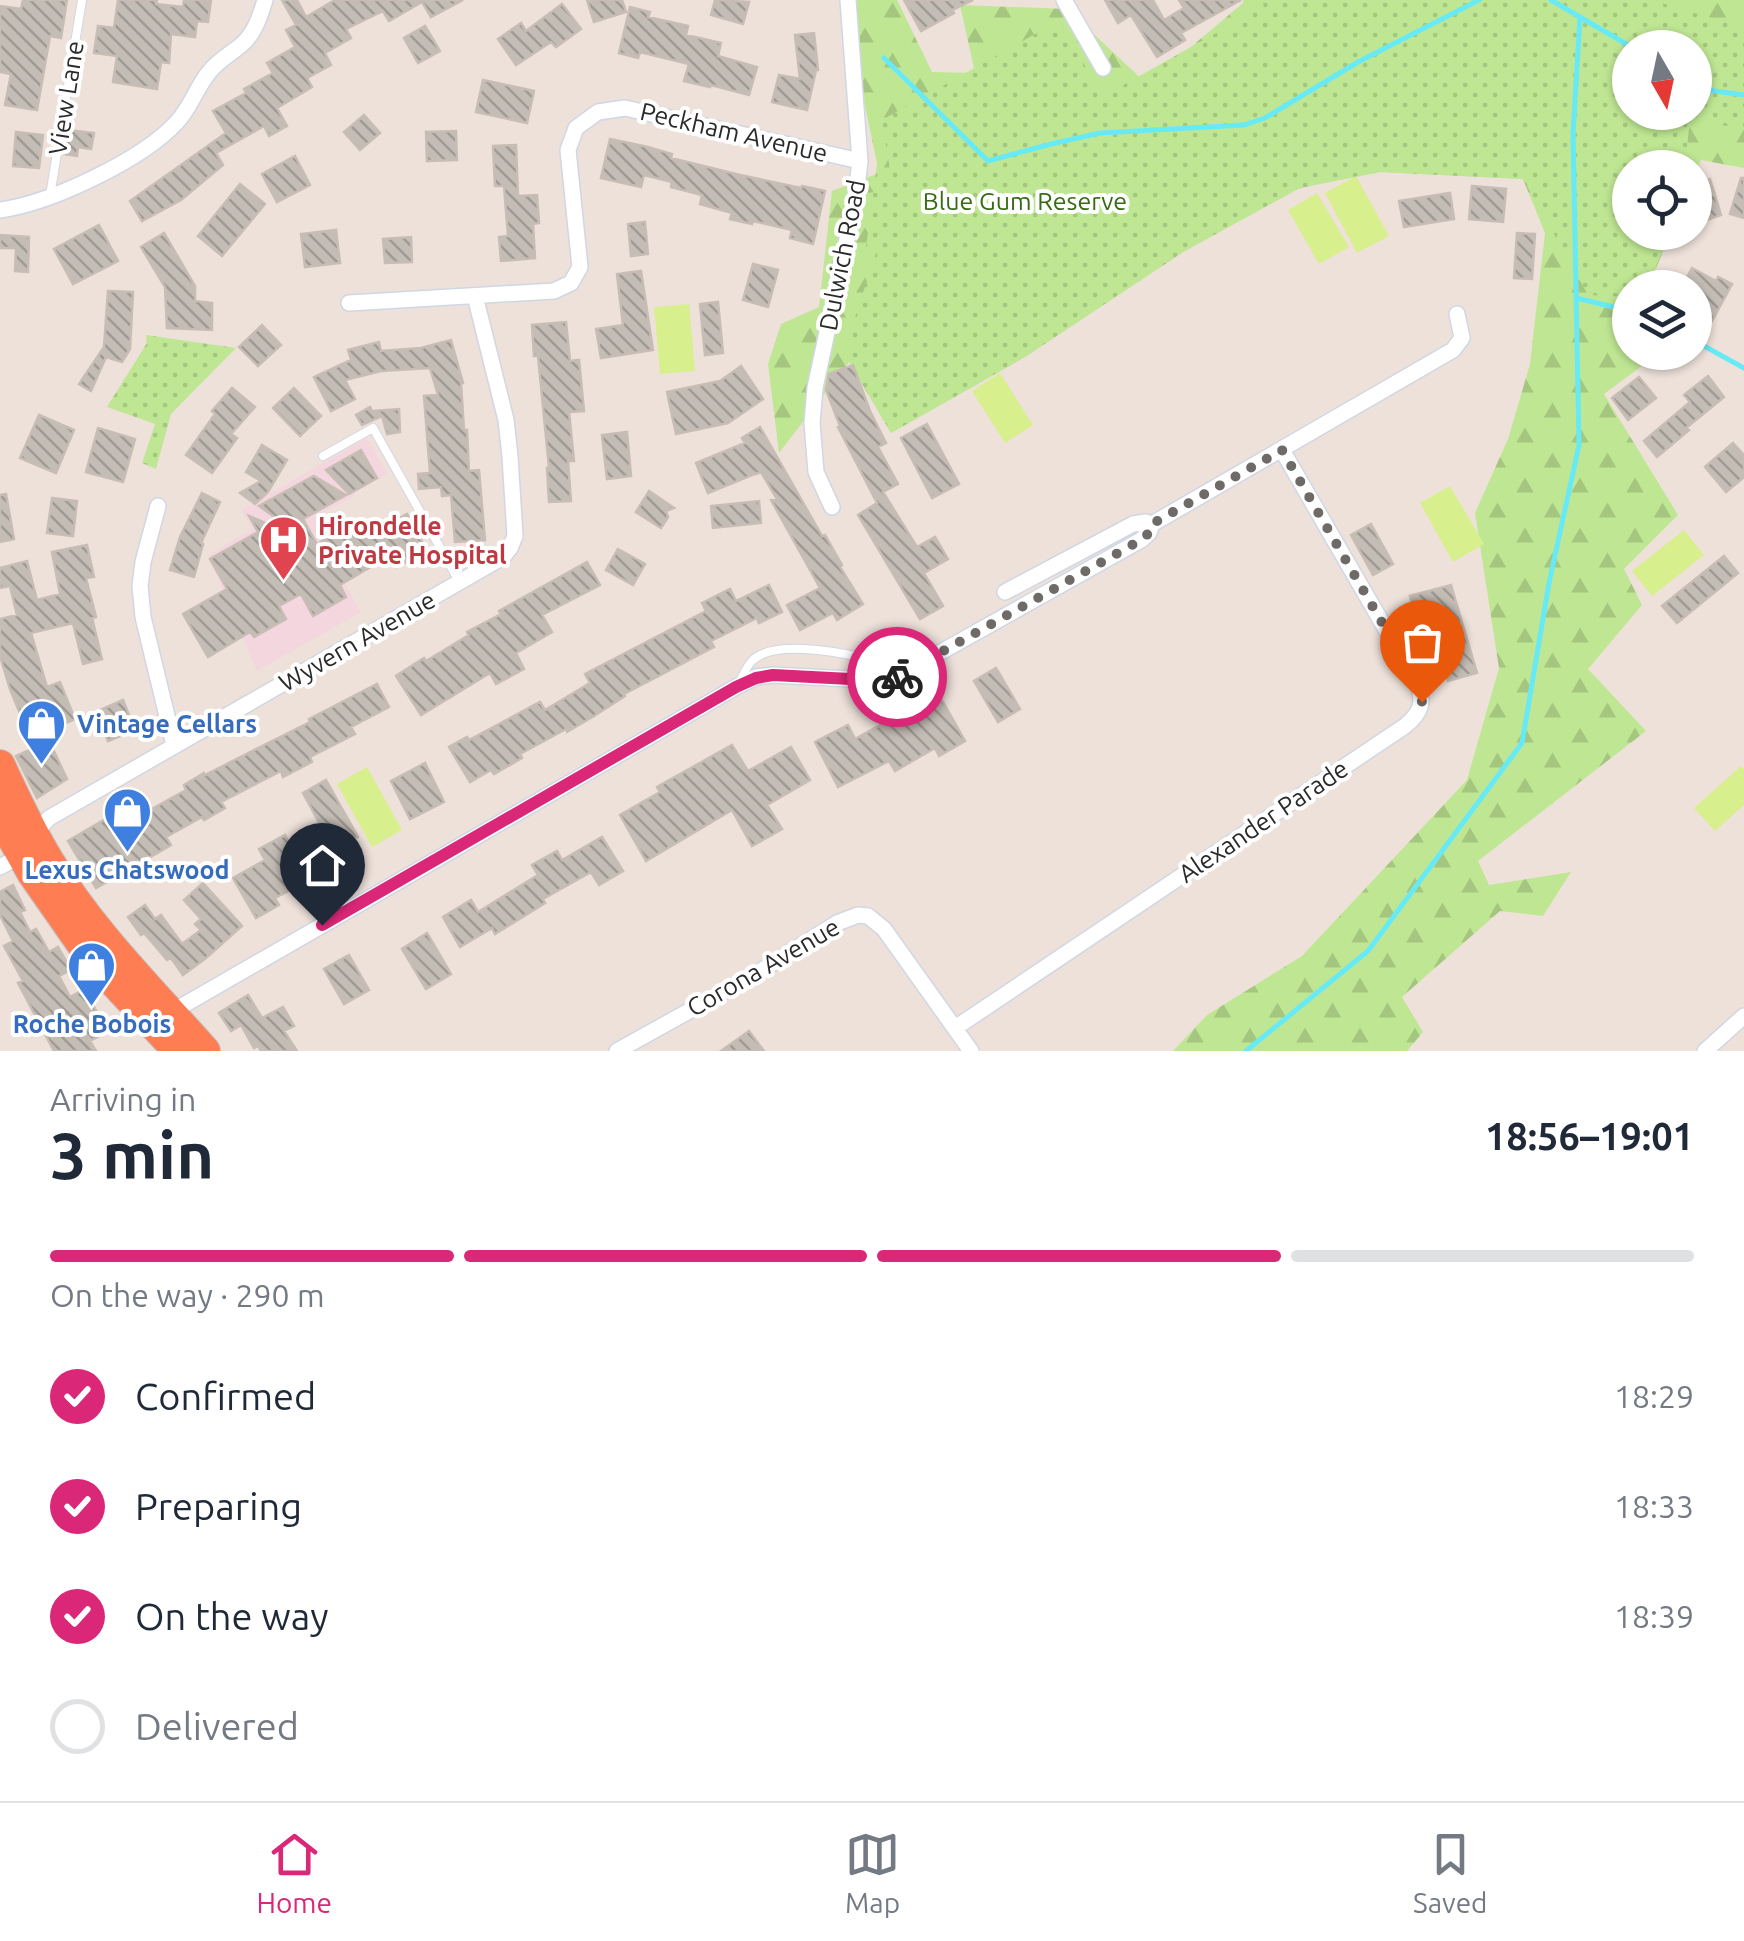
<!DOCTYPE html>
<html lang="en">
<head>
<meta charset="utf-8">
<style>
	body { margin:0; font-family:Ubuntu,sans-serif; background:#f2f2f3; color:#1f2937; height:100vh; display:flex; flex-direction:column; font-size:38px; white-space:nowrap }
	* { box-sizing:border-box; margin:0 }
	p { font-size:32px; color:#747a83 }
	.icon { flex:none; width:55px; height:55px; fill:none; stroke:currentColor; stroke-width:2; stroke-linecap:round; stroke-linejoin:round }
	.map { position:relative; height:1051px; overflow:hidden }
	.details { display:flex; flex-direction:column; background:#fff; flex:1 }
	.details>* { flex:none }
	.needle { width:65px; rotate:171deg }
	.buttons { position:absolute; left:1612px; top:30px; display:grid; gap:20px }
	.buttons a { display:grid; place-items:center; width:100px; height:100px; border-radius:50%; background:#fff; box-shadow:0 2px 8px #0004; font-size:50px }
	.pin { position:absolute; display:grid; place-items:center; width:85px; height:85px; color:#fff; margin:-102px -42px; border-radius:50% 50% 50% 0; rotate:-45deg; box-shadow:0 0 10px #0007 }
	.pin .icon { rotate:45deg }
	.courier { position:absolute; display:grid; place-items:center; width:100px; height:100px; margin:-50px; border:8px solid #db2777; border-radius:50%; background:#fff; color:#222; box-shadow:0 2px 12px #0007 }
	.summary em { font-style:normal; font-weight:600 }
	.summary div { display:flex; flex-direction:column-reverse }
	.summary { display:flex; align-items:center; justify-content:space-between; height:170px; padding:0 50px }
	h1 { font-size:65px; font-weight:600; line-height:75px }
	.bar { display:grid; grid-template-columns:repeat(4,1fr); gap:15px 10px; align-content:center; height:120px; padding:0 50px }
	.bar i { height:12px; border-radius:8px; background:#e0e1e3 }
	.bar .current { background:#db2777 }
	.bar p { grid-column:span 4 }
	ol { padding:0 50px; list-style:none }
	li { display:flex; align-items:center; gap:30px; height:110px }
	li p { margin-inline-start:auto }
	li .icon { padding:10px; border-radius:50%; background:#db2777; color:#fff; stroke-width:4 }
	li:last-child { color:#747a83 }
	li i { width:55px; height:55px; border:5px solid #e0e1e3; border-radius:50% }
	.tabs { display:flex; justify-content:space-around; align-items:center; height:140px; border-top:2px solid #e0e1e3; background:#fff; font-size:28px; color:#747a83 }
	.tabs a { display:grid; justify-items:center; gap:5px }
	.tabs .current { color:#db2777 }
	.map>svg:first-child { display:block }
	.medical { fill:#f4d7de }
	.forest { fill:url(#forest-firs); fill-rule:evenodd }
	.park { fill:url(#park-dots); fill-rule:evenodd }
	.pitch { fill:#d8ef8e }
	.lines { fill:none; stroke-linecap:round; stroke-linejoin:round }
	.stream { stroke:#67eaf6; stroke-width:5 }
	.building { fill:url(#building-back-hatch); stroke:#c8bdb4; stroke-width:2.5 }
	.lane-casing { stroke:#d0d7e4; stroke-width:10 }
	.street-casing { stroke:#d0d7e4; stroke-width:18 }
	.highway-casing { stroke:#c3c3c3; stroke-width:32 }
	.lane { stroke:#fff; stroke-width:8 }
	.street { stroke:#fff; stroke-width:15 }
	.highway { stroke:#ff7d53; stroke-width:30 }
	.done { stroke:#6e6a68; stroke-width:10; stroke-dasharray:0 18 }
	.route { stroke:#db2777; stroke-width:12 }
	.labels { text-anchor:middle; stroke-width:8; stroke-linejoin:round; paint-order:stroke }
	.street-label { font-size:25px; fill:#2a2a2a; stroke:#fff }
	.park-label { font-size:25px; fill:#376b15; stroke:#fff }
	.health-label { font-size:25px; font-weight:bold; fill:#be3a42; stroke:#fff; text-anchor:start }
	.shop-label { font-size:25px; font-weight:bold; fill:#366cbe; stroke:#fff }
</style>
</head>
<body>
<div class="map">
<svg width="1744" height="1051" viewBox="0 0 1744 1051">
	<defs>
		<pattern id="forest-firs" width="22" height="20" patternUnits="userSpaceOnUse" patternTransform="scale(2.5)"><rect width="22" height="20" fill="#bfe793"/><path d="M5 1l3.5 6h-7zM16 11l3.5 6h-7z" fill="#a4c67f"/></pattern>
		<pattern id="park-dots" width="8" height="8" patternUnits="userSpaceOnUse" patternTransform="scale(2.5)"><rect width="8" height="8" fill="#bfe793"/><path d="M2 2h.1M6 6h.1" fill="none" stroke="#a4c67f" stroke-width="1.8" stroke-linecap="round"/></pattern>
		<pattern id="building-back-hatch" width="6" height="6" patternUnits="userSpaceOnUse" patternTransform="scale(2.5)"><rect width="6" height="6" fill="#c4bdb6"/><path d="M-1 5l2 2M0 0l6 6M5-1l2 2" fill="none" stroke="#9f9a94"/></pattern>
	</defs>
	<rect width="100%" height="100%" fill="#ede1da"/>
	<path class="medical" d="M365,439L370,442L387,473L354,492L355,496L321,514L316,533L361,612L257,671L208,555L252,529L241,510Z"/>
	<path class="forest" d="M843,0H897L932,72L975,73L960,5L1067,9L1147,84L1243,3V0H1744V168L1701,160L1695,173V168H1630V232L1671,233L1648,287L1630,288V352L1659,353L1604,394L1678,515L1624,569L1642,605L1588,669L1646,731L1478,861L1489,885L1571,872L1543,916L1500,911L1402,997L1423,1032L1407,1051H1173L1207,1015L1302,956L1467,780L1499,668L1475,513L1508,439L1530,364L1545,233L1523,179L1380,172L1300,188L1183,252L1025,357L891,433L849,362L779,453L768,364L781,324L819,307L832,191L879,173ZM1630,48H1695V112H1630Z"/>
	<path class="park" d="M1261,0H1652L1744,28V130L1690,118L1685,167L1630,168V232L1669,233L1648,287L1630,288V297L1588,295L1523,179L1380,172L1299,188L1183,252L1025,357L891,433L850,362L848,339L879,244L866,247L877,165L890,170L882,120L1060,20L1102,97L1264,6ZM1630,48H1695V112H1630Z
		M146,335L236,348L171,414L156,469L142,463L155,424L107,407L147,343Z"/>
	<path class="pitch" d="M1356,176L1389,236L1357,253L1325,193Z
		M1317,193L1349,247L1319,264L1288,210Z
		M689,304L695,371L660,374L654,307Z
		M1000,373L1033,425L1005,443L972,391Z
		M1450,486L1484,544L1453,562L1420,503Z
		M1684,530L1704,555L1652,596L1632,571Z
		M1741,766L1744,769V805L1715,831L1694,808Z
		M367,767L402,830L372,847L337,784Z"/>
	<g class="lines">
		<path class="stream" d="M1551,0L1633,48
			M884,58L988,161L1051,144L1100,133L1244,125L1265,118L1358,62L1479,0
			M1695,82L1708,90L1744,95
			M1576,298L1630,311
			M1695,341L1744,368
			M1246,1051L1368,951L1522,743L1549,583L1579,445L1573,134L1580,17"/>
	</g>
	<path class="building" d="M23,0H67L61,38L50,36L37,110L5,105L11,74L0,72V6L21,9Z
		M118,0H157L156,4L183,7L184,0H211L208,22L197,21L195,37L171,34L169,63L161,62L157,89L113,82L117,56L94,53L98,26L114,28Z
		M282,0H297L306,17L335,0H463L431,17L422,2L389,21L383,11L346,29L351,38L325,53L331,65L307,78L312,87L277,108L287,126L269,136L264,126L216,153L223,165L181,200L142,221L130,201L226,133L213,111L246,93L244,89L273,73L267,63L295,47L286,30L296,25Z
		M587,0H622L626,12L594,22Z
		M715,0L749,2L743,24L711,15Z
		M904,0H973L952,10L954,13L921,31Z
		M1105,0H1153L1164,20L1184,8L1179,0H1241L1181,33L1185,40L1157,57L1131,15L1118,23Z
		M562,4L581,29L556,47L551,42L516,65L498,39L521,23L526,31Z
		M630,7L650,12L648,17L688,26L686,35L721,43L718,56L757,67L749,95L711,85L710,87L684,81L689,64L640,52L638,58L619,53Z
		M425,26L440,51L418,63L404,38Z
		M814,33L818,70H816L807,110L772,102L779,75L800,79L795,35Z
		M483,80L534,91L527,123L476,112Z
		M364,115L380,133L360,150L344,132Z
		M68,130L94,133L91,149L78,147L77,156L64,154Z
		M456,131L457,160L427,161L426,132Z
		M16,132L43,135L39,168L13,166Z
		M610,139L648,147L672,154L671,158L740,175L801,188L802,186L825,191L813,244L790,238L792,230L753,221L752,224L730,219L732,213L700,204L702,195L671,187L672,182L644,175L641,187L601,178Z
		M516,145L518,196L537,195L539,223L533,224L535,258L501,261L499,237L508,236L504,186H495L493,146Z
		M295,156L310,185L277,202L262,174Z
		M1741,178H1744V218L1730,214Z
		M1710,179L1721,215L1707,220L1696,183Z
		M240,184L265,204L222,256L198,236Z
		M1472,186L1506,189L1503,222L1469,219Z
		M1450,193L1454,219L1404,227L1399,201Z
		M645,222L648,254L631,256L628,224Z
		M99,225L118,261L73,284L54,249Z
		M336,230L340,263L305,267L301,234Z
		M164,233L195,286V301L212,303V330L167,328L165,287L141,247Z
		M1517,233L1535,234L1532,279L1514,278Z
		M0,235L29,237L28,272L15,271L16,248H0Z
		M411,237L412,262L385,263L383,239Z
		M753,264L778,270L768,307L743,300Z
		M1692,268L1716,281L1718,277L1732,284L1712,321L1695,311V288H1681Z
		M641,271L653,350L601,358L596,329L623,325L617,274Z
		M108,291L133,292L130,349L122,362L106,357L91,391L79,384L104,347Z
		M718,302L723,353L705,355L700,304Z
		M566,322L570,361L579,360L584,411L569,412L574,461H568L571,501L549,502L547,468H549L538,356H534L532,325Z
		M262,325L281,345L258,366L239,347Z
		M451,340L463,383L461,384L464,430H467L469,471L479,470L485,540L455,542L451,495L442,496L441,487L419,489L418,474L430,473L424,396L438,395L430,368L381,371L345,380L355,399L331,411L314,377L351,360L348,350L379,342L381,351L421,348Z
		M853,365L870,411L886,443L878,447L898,484L883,492L917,547L935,537L948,559L924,573L943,606L920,619L858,515L877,503L838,427L840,426L826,390L829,374Z
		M741,366L763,399L728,423L676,434L667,392L720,381Z
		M1708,376L1724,397L1686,428L1689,430L1657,457L1644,441L1690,402L1684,395Z
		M1639,377L1656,398L1628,420L1612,398Z
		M232,388L255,407L231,434L237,438L212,473L186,455L215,414L212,411Z
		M294,388L321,416L300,436L273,408Z
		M370,407L372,411L399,409L400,432L387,434L382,416L362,425L356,415Z
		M39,415L74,430L56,473L20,458Z
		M927,424L959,484L932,498L901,438Z
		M760,427L822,536L825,535L842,565L840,567L863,604L837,620L833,613L800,630L787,605L820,588L771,500L777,499L761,472L756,474L755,472V474L708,493L696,463L745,443L742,438Z
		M98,428L135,439L123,482L86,472Z
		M627,432L631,476L607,479L602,435Z
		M1733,443L1744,455V477L1726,492L1705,467Z
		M262,445L287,460L268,492L255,504L240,493L261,481L246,472Z
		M361,450L377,478L349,494L326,470Z
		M314,476L346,495L303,519L317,544L355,522L364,538L407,514L427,551L397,567L391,555L340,585L346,597L313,616L301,594L279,606L286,619L254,637L250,632L208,657L183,614L227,589L210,559L258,532L249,516L272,526L276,518L259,506Z
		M649,491L674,508L666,511L668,517L661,528L636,512Z
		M202,493L220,502L201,543L203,544L194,577L170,570L180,537Z
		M6,494L14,539L0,542V495Z
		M52,498L77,501L73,536L47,533Z
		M759,501L761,523L713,528L711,506Z
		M1371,524L1393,564L1373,575L1351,535Z
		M87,545L94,577L86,578L96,617L92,618L102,659L83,664L73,623L31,633L47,687L60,682L75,719L45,732L67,779L37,798L16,756L34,748L10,689L0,656V619L17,615L10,586L0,588V568L27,561L37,600L60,594L52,552Z
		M618,549L645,564L633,585L606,570Z
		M1724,556L1738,573L1677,623L1662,606Z
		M587,562L600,585L542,615L552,632L516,653L524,669L496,684L490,673L421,715L396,676L424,658L426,661L469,635L467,632L501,614L499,611Z
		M769,585L782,612L759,623L757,618L711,641L714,647L624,694L625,696L594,716L567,732L566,729L520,754L522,758L494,774L491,770L470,782L449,747L467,737L469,740L540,702L545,710L590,683L585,674L706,611L702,603L730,589L736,601Z
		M1451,585L1477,673L1448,681L1434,630L1420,634L1410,596Z
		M996,668L1020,709L998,722L974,681Z
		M377,684L389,707L351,727L355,734L310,757L312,762L283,777L281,771L221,802L225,808L204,820L202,817L166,837L171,845L140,863L137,860L127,869L128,870L96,888L68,841L143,797L150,810L186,790L184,785L204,773L205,775L310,722L309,719Z
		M123,700L135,730L108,741L96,712Z
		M942,700L965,741L939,756L935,748L895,771L889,761L838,787L815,742L848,725L855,739L898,715L902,723Z
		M732,745L748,771L791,747L810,780L767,805L782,829L752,846L732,810L646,861L620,815L660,792L657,787Z
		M425,763L444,802L410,819L391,781Z
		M326,780L358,837L334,850L303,793Z
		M285,835L310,880L275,898L279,905L256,918L233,878L265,860L259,849Z
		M602,837L623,871L599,885L591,872L543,899L545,903L495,934L492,928L460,947L443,917L471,900L478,912L538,875L532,865L557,851L562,860Z
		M203,883L242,926L206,958L183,975L171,958L167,960L144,933L141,935L128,917L145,905L155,919L161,915L182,944L201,930L195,924L201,919L184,900Z
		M13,885L25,910L20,912L30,932L36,929L49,952L58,947L71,970L59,976L70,997L85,989L107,1032L90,1041L96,1051H54L18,983L23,981L4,946L13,941L0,915V892Z
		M427,933L451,974L426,989L402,949Z
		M349,955L369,990L344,1004L324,969Z
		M248,995L262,1018L283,1007L294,1026L284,1031L297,1051H261L258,1046L254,1048L241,1025L231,1031L219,1013Z
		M749,1031L764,1051H721Z"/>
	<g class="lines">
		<defs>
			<path id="lane" d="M50,196L82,0
				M323,456L373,428L460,583
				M740,681C743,675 748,664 753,660C776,638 851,654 880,662L889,668V681"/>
			<path id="street" d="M1064,0L1103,68
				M0,210C51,203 142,160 177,122C191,107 197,86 210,71C218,61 230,54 240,46C254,35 260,17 265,0
				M349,303L554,291L571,283L580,267L568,150L576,128L598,112L625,108L860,161
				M158,506L143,562L140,586L143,617L174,745
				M832,507L816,472L812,423L815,388L855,202L860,161L848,0
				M1005,592L1133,524L1146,522L1152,524
				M0,867L9,862L49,818L503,557L510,548L515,536L510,456L506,420L475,296
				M170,1013L736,687L756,677L773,675L889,681L1141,540L1149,533L1152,524L1453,350L1462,338L1457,314
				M955,1028L1405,726C1421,713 1425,702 1417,683L1282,450
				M617,1051L759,972L837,923L858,915L868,916L884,929L971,1051
				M1705,1051L1744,1016"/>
			<path id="highway" d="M0,765C15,798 30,830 49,861C91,931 151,990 205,1051
				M0,816L32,873L92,959L178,1051"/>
		</defs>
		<use href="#lane" class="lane-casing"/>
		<use href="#street" class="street-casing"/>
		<use href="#highway" class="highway-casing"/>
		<use href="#lane" class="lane"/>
		<use href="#street" class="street"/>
		<use href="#highway" class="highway"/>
	</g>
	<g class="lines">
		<path class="done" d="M897,677L1141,540L1149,533L1152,524L1282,450L1417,683L1422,702"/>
		<path class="route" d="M322,925L736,687L756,678L773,675L889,681L897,677"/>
	</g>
	<defs>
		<symbol id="hospital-pin" viewBox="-11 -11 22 30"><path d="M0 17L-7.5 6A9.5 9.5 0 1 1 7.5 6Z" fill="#e0444e" stroke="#fff"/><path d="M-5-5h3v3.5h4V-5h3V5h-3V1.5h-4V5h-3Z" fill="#fff"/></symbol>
		<symbol id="shop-pin" viewBox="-11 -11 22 30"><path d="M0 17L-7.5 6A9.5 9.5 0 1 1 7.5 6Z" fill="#3f7fe0" stroke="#fff"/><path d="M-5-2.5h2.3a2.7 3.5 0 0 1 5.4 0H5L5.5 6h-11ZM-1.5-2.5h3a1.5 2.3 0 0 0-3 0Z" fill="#fff"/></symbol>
	</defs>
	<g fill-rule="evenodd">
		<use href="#hospital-pin" x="256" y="512" width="55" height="75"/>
		<use href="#shop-pin" x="14" y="696" width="55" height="75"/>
		<use href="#shop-pin" x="100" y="784" width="55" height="75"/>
		<use href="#shop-pin" x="64" y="938" width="55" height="75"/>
	</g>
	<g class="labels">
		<g class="street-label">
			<text transform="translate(66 98) rotate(-81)" y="9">View Lane</text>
			<text transform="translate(734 132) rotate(13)" y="9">Peckham Avenue</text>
			<text transform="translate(842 255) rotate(-79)" y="9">Dulwich Road</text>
			<text transform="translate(357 641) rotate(-30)" y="9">Wyvern Avenue</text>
			<text transform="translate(1263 821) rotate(-34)" y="9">Alexander Parade</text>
			<text transform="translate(763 967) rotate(-30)" y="9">Corona Avenue</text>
		</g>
		<g class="park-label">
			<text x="1025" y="210">Blue Gum Reserve</text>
		</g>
		<g class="health-label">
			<text x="318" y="535">Hirondelle<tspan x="318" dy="29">Private Hospital</tspan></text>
		</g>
		<g class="shop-label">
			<text x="77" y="733" text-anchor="start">Vintage Cellars</text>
			<text x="127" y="879">Lexus Chatswood</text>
			<text x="92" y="1033">Roche Bobois</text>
		</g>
	</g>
</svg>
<div class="buttons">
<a><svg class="needle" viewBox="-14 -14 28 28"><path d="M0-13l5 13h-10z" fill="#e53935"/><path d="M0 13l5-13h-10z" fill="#747a83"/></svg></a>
<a><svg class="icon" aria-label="locate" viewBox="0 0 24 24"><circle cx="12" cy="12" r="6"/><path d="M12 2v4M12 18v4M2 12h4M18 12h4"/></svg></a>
<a><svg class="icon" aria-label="layers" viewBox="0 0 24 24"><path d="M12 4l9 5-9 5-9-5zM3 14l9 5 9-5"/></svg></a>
</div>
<div class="pin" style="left:1422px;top:702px;background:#ea580c"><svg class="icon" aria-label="bag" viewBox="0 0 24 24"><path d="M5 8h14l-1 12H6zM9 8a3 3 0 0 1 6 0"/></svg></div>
<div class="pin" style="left:322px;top:925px;background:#1f2937"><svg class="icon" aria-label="home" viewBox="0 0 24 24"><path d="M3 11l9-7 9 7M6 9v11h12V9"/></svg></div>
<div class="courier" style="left:897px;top:677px"><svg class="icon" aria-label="bike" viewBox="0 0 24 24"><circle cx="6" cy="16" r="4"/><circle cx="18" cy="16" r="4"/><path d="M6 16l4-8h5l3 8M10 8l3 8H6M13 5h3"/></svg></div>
</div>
<section class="details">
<div class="summary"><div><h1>3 min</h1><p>Arriving in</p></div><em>18:56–19:01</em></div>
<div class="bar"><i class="current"></i><i class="current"></i><i class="current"></i><i></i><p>On the way · 290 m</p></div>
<ol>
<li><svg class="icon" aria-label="check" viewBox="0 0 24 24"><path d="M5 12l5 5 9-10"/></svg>Confirmed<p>18:29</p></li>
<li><svg class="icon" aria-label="check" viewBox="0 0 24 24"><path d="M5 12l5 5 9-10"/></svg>Preparing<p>18:33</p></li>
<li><svg class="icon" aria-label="check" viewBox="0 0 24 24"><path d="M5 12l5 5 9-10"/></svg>On the way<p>18:39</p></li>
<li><i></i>Delivered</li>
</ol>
</section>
<nav class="tabs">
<a class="current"><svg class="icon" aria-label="home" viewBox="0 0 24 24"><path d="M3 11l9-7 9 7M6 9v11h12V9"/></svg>Home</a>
<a><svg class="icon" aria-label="map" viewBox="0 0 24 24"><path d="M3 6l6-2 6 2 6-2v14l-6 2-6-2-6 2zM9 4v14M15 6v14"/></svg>Map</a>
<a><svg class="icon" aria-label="saved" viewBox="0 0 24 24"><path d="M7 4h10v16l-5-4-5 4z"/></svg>Saved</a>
</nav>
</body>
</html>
